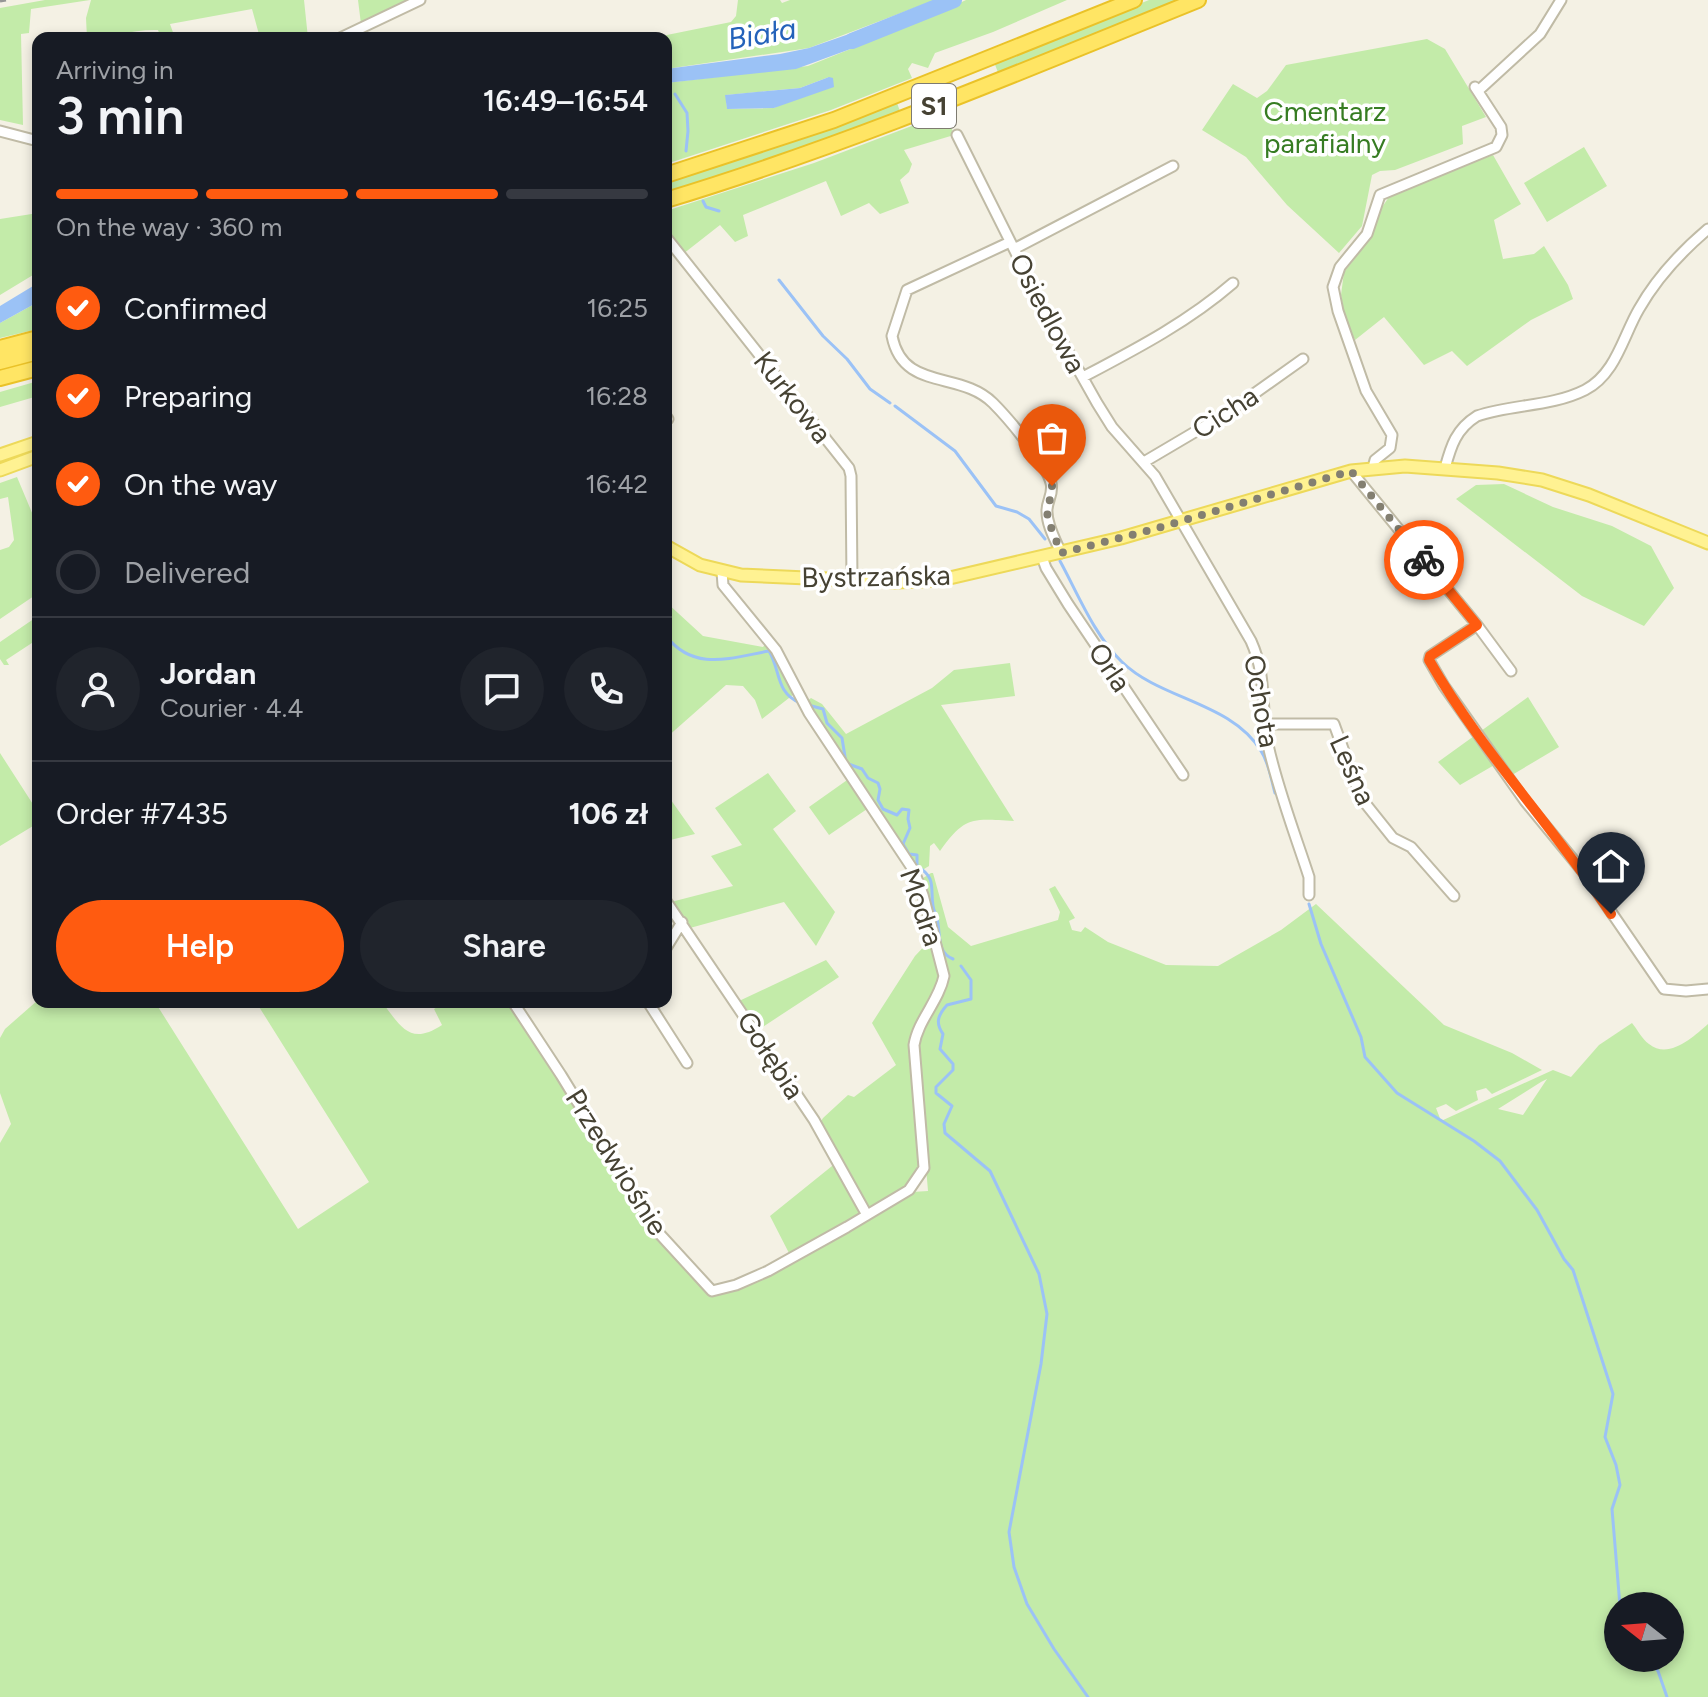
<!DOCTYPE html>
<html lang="en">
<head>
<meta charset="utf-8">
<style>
	body { margin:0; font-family:Figtree,sans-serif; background:#20242c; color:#f1f3f6; height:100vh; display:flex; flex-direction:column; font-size:30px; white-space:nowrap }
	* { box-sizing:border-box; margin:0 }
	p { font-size:26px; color:#9ea1a6 }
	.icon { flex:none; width:44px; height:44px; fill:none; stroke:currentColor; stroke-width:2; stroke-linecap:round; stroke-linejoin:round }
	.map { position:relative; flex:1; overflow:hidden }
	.panel { position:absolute; left:32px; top:32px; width:640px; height:976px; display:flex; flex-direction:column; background:#171b24; border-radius:16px; box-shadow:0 4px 12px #0003 }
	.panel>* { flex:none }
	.needle { width:52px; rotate:287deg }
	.controls { position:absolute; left:1604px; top:1592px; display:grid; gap:16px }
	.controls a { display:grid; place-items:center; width:80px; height:80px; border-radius:50%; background:#171b24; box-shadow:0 4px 12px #0003; font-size:40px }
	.pin { position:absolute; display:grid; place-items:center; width:68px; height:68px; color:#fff; margin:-82px -34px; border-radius:50% 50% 50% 0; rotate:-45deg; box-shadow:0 0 8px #0007 }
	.pin .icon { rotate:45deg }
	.courier { position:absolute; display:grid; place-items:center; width:80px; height:80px; margin:-40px; border:6px solid #ff5b10; border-radius:50%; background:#fff; color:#222; box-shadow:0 2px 10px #0007 }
	.overview em { font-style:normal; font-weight:600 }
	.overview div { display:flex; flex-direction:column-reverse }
	.overview { display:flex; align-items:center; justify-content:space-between; height:136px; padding:0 24px }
	h1 { font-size:52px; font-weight:600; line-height:60px }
	.bar { display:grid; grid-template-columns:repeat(4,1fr); gap:12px 8px; align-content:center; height:96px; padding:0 24px }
	.bar i { height:10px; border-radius:6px; background:#363941 }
	.bar .selected { background:#ff5b10 }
	.bar p { grid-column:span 4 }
	.line { display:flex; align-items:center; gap:20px; padding:0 24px; border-top:2px solid #363941 }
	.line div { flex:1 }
	.round { display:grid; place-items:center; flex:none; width:84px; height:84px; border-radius:42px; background:#20242c }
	ol { padding:0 24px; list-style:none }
	li { display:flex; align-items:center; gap:24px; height:88px }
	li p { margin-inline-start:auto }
	li .icon { padding:8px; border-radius:50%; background:#ff5b10; color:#fff; stroke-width:4 }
	li:last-child { color:#9ea1a6 }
	li i { width:44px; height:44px; border:4px solid #363941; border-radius:50% }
	.primary-button { display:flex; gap:16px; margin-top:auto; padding:16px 24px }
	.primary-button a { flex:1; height:92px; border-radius:48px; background:#ff5b10; color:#fff; font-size:32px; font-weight:600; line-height:92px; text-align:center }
	.primary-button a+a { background:#20242c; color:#f1f3f6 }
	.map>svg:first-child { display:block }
	.green { fill:#c3eba9; fill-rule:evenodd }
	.water { fill:#9bc2f6 }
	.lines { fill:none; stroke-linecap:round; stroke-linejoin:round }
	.stream { stroke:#9bc2f6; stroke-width:3 }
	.river { stroke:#9bc2f6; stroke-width:16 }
	.minor-casing { stroke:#c0bba6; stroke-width:13 }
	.major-casing { stroke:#edd959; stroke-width:15 }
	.highway-casing { stroke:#eac228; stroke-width:18 }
	.minor { stroke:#fff; stroke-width:9 }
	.major { stroke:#fff292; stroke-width:11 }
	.highway { stroke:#ffe564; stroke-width:14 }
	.rail { stroke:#959595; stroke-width:3; stroke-dasharray:10 10; stroke-linecap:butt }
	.done { stroke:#837f71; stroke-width:8; stroke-dasharray:0 14.4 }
	.route { stroke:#ff5b10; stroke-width:10 }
	.labels { text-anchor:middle; stroke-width:7; stroke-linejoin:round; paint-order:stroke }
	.shield { fill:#fff; stroke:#7e7b70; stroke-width:2 }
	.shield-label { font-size:26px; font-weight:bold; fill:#464233 }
	.park-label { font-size:28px; fill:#367c22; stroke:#fff }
	.street-label { font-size:28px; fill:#464233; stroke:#fff }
	.water-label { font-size:30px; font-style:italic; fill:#2462ba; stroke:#fff }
</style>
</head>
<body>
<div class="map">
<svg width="1708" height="1697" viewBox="0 0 1708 1697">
	<rect width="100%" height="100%" fill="#f4f1e4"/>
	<path class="green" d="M45,0H90L31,9L29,33L21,34L23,125L0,120V8Z
		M91,0H304L308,38H260L252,9L170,24L175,38H161L158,30C133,29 111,38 87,38L86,18Z
		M358,0H413L361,24Z
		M738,0H780L782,3L790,0H935L809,48L666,69V38H652L731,22L736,16Z
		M966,0H1067L993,32L935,53L928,68L912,63L908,69L912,78L831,110L666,164V83L808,66L928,18ZM829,77L774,108L727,109L726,95L800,88Z
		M1149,0H1185L999,75L994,62Z
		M1427,39L1445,49L1486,117L1462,126L1463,144L1395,170L1380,171L1372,175L1362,226L1339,253L1287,205L1246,157L1202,130L1233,84L1257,98L1267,91L1286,65Z
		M897,103L901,114L666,194V180Z
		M946,113L954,135L904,150L912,164L909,172L900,180L909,203L880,214L869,203L841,216L826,181L743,215L748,236L735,242L720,225L683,254L666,232V211L814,163Z
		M1584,147L1607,186L1547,222L1524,183Z
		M1493,155L1521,204L1494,220L1503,259L1534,254L1544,246L1568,285L1573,299L1531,320L1467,366L1452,351L1424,365L1384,317L1355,340L1345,318L1341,295L1344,272L1372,237L1374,219L1391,194Z
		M38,213V272L0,295V219Z
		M38,302V329L0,338V323Z
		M38,381V396L0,407V392Z
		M17,477L38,527V601L34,596L0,619V550L9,547L14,540L8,497L0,499V483Z
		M1504,484L1553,507L1612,526L1651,546L1674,588L1644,626L1582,596L1456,499L1476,485Z
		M666,602L703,636L763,647L767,642L798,691L762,719L755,700L743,686L726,685L666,738Z
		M38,616V639L6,660L9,665H4L0,659V642Z
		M1010,663L1015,696L941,705L1014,821C972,819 966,815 940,851L934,843L930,846L929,866L919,872L806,702L811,698L822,704L846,734L932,688L954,670Z
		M1528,697L1559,747L1512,775L1496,764L1460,785L1438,762Z
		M0,753L38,812V823L0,846Z
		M768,773L796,811L773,829L835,912L816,946L784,902L690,928L671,902L733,886L711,856L742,845L715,808Z
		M850,778L870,807L829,835L809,807Z
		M666,793L695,834L666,841Z
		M931,873H933L948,927L971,946L1058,920L1060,912L1049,889L1055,886L1075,918L1069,921L1072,930L1081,932L1085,927L1108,942L1166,965L1218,966L1281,930L1316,904L1444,1025L1512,1053L1542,1070L1492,1094L1486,1088L1476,1091L1478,1100L1456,1111L1446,1104L1436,1108L1441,1121L1553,1070L1571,1077L1599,1045L1632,1023C1637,1029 1642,1039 1649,1044C1669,1060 1693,1037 1708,1024V1697H0V1143L11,1124L0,1093V1038L5,1029L38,1000L155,1002L298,1229L369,1182L256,1002H382C401,1027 410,1046 442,1025L434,1009L446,1002H511L634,1201L717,1294L912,1192L928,1191L916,1046L945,983L920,880ZM1547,1079L1523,1115L1498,1109L1541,1082ZM1618,1606H1670V1658H1618Z
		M931,939L942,977L917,1027L922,1167L908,1187L869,1212L820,1123L823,1118L848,1095L854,1097L896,1065L872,1023L915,956Z
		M826,960L839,977L758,1030L739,1001Z
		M837,1162L864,1213L791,1257L770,1216Z"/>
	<path class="water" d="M869,27L875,40L796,69L666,83V69L780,54L809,48Z
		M829,77L833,78L834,87L774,108L727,109L725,95L800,88Z
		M38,283V302L0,323V306Z"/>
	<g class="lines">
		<path class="stream" d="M675,94L687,113L688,131L686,151
			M703,201L706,207L719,211
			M779,280L823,336L847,359L870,389L890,403
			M895,406L955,451L996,506L1017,512L1029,519L1045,539
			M1060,561C1078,594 1094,635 1122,662C1161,700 1231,702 1261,751C1269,763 1271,779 1275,793
			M666,636C694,672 730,658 769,651C781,671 775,692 800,703
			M808,705L823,709L827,723L842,738L846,763L862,769L868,778L878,783L880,789L878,800L883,809L897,815L902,809L909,810L908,819L910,828L903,844L909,854L917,855V866C937,878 930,888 933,906C934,913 936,912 937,919C941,934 936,952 953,959
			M1309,904L1321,944L1361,1037L1365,1057L1397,1093L1474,1141L1500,1161L1537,1210L1564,1259L1573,1270L1613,1394L1605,1437L1616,1465L1620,1485L1612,1509L1620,1606
			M961,966L971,980V999L947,1005C938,1015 935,1023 943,1034L940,1049L953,1064V1070L936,1087V1093L952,1106L944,1124L945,1133L990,1171L1039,1274L1047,1314L1041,1364L1009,1532L1014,1567L1027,1604L1054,1649L1088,1697
			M1648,1658L1658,1671L1667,1697"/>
		<path class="river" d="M852,41L954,0"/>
		<defs>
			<path id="minor" d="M340,38L420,0
				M1478,91L1540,34L1561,0
				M0,131L38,141
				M957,135L1043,307L1097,403L1112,427L1155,476L1251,641C1268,679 1260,707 1268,745C1278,790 1295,834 1309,877V895
				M666,237L849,468L851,476L852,580
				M1010,242L907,290L892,336C903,392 960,370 993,403C1008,418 1046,463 1051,483C1054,494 1046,502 1047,512C1047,526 1056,541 1061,553
				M1014,249L1173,166
				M1083,377C1136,349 1188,322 1233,283
				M666,416L668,419
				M1144,462L1227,413L1303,359
				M1373,468L1375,460L1390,448L1392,435L1366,391L1338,311L1333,287L1340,267L1367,234L1380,195L1496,147L1502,135L1501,127L1475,87
				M1445,468C1451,446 1456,429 1477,416C1512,404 1551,407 1585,390C1616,374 1623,336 1639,309C1656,279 1682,251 1708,229
				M1351,471L1477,625L1430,656L1429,660L1444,686L1525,801L1585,874L1664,989L1686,991L1708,989
				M1042,557L1046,568L1068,604L1183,775
				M1477,625L1511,671
				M1265,724H1334L1361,798L1393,838L1411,847L1454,896
				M666,901L814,1120L867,1215
				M666,948L682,922
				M513,1002L561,1075L656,1230L712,1291L736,1285L768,1271L847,1227L909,1190L924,1168L914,1045C918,1020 939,1001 944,976L923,895L914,871L809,713L776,650L723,585L722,572
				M648,1002L687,1063"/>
			<path id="major" d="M0,455L38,442
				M0,470L38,456
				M666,546L700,565L741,575L896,582L941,580L1121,538L1351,471L1405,466L1498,473L1542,480L1589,495L1708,543"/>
			<path id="highway" d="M666,175L834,120L1134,0
				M666,200C848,145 1022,71 1198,0
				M0,348L38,338
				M0,362L38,352
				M0,378L38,368"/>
		</defs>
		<use href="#minor" class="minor-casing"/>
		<use href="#major" class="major-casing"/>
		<use href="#highway" class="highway-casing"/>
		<use href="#minor" class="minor"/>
		<use href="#major" class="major"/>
		<use href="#highway" class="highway"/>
		<path class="rail" d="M0,1L6,0"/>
	</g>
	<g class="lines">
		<path class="done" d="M1052,486L1047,517L1061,553L1151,530L1351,471L1424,560"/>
		<path class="route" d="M1424,560L1477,625L1430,656L1429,660C1481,751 1554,827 1611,914"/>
	</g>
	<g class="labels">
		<rect class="shield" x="912" y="84" width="44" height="44" rx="6"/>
		<g class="shield-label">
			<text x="934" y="115">S1</text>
		</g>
		<g class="park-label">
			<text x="1325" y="121">Cmentarz<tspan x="1325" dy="32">parafialny</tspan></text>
		</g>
		<g class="street-label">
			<text transform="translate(1048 313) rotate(62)" y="10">Osiedlowa</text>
			<text transform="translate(793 397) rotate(52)" y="10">Kurkowa</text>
			<text transform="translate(1225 412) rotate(-33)" y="10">Cicha</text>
			<text transform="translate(876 576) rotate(-1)" y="10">Bystrzańska</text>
			<text transform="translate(1110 667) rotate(56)" y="10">Orla</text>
			<text transform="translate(1262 701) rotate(80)" y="10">Ochota</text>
			<text transform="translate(1353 770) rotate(66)" y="10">Leśna</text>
			<text transform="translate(922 907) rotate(71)" y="10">Modra</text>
			<text transform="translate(771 1055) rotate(57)" y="10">Gołębia</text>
			<text transform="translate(617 1162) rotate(58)" y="10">Przedwiośnie</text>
		</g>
		<g class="water-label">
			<text transform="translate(762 34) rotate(-10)" y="10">Biała</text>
		</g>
	</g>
</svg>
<div class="controls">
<a><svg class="needle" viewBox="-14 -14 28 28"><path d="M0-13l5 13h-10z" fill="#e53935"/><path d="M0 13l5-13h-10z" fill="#9ea1a6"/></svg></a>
</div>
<div class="pin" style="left:1052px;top:486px;background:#ea580c"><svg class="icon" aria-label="bag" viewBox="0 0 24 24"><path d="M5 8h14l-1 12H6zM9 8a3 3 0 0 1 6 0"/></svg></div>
<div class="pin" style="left:1611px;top:914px;background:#1f2937"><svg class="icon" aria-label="home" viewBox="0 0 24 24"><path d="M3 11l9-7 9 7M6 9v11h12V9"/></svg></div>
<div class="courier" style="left:1424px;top:560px"><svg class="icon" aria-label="bike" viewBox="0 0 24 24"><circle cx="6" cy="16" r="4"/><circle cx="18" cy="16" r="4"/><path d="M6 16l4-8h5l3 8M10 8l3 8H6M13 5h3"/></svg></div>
<section class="panel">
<div class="overview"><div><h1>3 min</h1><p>Arriving in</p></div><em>16:49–16:54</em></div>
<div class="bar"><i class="selected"></i><i class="selected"></i><i class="selected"></i><i></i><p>On the way · 360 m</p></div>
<ol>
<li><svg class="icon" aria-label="check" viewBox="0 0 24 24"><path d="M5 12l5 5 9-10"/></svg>Confirmed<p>16:25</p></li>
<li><svg class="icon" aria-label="check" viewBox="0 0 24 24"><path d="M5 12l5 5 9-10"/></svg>Preparing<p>16:28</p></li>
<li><svg class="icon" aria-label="check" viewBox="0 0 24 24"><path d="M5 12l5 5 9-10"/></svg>On the way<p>16:42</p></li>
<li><i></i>Delivered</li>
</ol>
<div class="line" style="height:144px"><a class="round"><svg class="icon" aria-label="person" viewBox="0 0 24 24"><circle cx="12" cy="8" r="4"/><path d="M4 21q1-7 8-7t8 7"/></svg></a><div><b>Jordan</b><p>Courier · 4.4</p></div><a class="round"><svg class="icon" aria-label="chat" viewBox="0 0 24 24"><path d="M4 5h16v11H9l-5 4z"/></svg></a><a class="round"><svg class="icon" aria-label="phone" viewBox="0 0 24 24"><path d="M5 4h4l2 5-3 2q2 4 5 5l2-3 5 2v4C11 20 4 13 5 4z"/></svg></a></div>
<div class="line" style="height:104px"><div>Order #7435</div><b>106 zł</b></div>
<div class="primary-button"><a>Help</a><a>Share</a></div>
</section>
</div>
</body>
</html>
